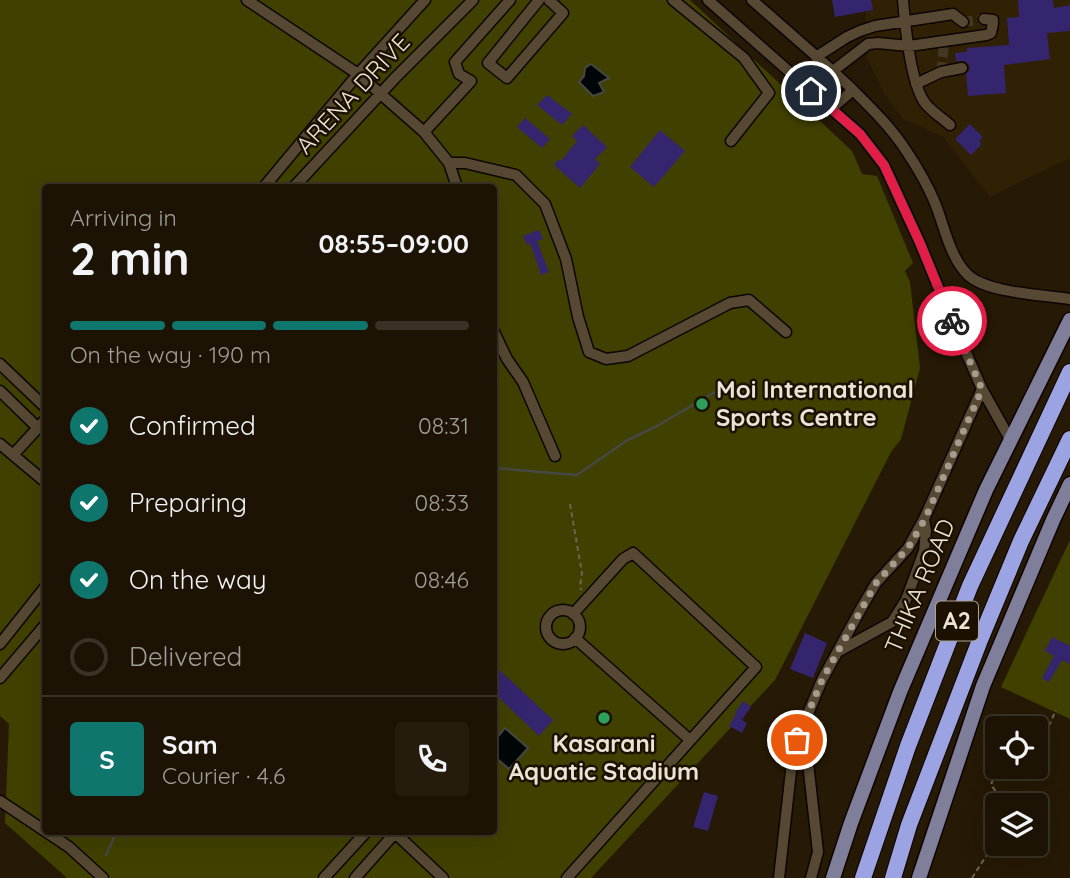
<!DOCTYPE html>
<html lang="en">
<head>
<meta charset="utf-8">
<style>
	body { margin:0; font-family:Quicksand,sans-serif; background:#251c0e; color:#f1f3f6; height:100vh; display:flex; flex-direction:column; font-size:26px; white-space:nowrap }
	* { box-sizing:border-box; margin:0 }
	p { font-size:23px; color:#a09e9a }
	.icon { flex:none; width:38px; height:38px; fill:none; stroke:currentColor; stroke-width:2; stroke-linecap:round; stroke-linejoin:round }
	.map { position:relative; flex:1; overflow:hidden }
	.drawer { position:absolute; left:42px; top:184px; width:455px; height:651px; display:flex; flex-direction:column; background:#1c1304; border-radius:7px; box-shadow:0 7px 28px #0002,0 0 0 2px #3a3226 }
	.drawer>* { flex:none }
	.controls { position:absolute; left:985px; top:716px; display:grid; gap:14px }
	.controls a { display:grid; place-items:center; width:63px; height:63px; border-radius:7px; background:#1c1304; box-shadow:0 7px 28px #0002,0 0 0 2px #3a3226; font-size:35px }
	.pin { position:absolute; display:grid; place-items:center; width:60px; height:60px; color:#fff; margin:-30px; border:4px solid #fff; border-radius:50%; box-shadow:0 2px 7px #0007 }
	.courier { position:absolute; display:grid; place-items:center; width:70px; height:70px; margin:-35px; border:5px solid #e11d48; border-radius:50%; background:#fff; color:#222; box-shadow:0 2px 9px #0007 }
	.headline em { font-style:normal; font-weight:700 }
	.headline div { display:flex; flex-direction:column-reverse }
	.headline { display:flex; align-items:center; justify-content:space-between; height:119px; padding:0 28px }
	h1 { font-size:46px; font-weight:700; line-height:52px }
	.bar { display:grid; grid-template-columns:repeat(4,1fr); gap:10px 7px; align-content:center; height:84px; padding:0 28px }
	.bar i { height:9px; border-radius:5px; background:#3a3226 }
	.bar .active { background:#0f766e }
	.bar p { grid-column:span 4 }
	.line { display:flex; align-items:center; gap:18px; padding:0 28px; border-top:2px solid #3a3226 }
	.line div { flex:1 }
	.round { display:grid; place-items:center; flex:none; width:74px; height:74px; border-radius:7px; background:#251c0e }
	ol { padding:0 28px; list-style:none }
	li { display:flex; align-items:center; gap:21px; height:77px }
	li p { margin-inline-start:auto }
	li .icon { padding:7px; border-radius:50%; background:#0f766e; color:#fff; stroke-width:4 }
	li:last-child { color:#a09e9a }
	li i { width:38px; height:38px; border:4px solid #3a3226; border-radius:50% }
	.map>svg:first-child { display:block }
	.built { fill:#302004 }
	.green { fill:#404100; fill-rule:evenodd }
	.water { fill:#000607; stroke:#464845; stroke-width:2 }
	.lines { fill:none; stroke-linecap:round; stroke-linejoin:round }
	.stream { stroke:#464845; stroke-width:2.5 }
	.building { fill:#35256f }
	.minor-tunnel { stroke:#443724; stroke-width:10; stroke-dasharray:10 5; stroke-linecap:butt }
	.minor-casing { stroke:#0e0400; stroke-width:13 }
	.major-casing { stroke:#0e0400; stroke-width:17 }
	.highway-casing { stroke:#0e0400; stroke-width:18 }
	.path { stroke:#6f6453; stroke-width:2; stroke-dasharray:5 3.5; stroke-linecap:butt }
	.minor { stroke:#564832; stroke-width:10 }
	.major { stroke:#7f7f9c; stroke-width:14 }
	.highway { stroke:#9ba3e2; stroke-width:16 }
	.done { stroke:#a69c8d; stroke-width:7; stroke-dasharray:0 12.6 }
	.route { stroke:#e11d48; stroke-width:9 }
	.leisure-dot { fill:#2e9e5b; stroke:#1c1000; stroke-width:2.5 }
	.labels { text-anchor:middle; stroke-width:5; stroke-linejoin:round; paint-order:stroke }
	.shield { fill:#1c1000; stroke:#ada496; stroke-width:2 }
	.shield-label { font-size:23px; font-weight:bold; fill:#ebe3d6 }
	.street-label { font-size:24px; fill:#ebe3d6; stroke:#1c1000 }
	.poi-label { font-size:24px; font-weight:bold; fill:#ebe3d6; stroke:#1c1000; text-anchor:start }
</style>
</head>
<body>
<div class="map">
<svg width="1070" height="878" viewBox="0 0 1070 878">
	<rect width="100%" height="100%" fill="#261905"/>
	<path class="built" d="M865,0H1070V158L990,197L943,137L903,119L885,95L867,58Z"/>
	<path class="green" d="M0,0H690L852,151L862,174L877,176L913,263L905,271L910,282L920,368L901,439L891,452L775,680L591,878H67L5,823L9,724L0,716ZM46,187H494V831H46Z
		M1070,540V719L1001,687Z"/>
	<path class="water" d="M591,64L609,78L599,83L604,92L593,96L579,82L584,76L585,68Z
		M505,728L528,748L509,769L494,756V741Z"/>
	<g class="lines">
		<path class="stream" d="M494,468L577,475L626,441L657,426L727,385
			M106,855L117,831"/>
	</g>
	<path class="building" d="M832,0H871L873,10L835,17Z
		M1018,0H1053L1054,8L1070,5V31L1047,33L1050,59L1004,65L1006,93L968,96L966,74L969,71L970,66L965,61H956L955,53L967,52V48L1009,45L1007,18L1019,17Z
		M547,95L572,114L562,125L537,105Z
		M525,118L550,139L542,148L517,127Z
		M970,124L983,137L979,141L982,144L971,155L955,139Z
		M583,125L607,147L595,159L600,164L580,188L554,165L559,159L561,161L577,141L572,136Z
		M660,130L685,151L654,187L630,167Z
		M539,230L543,239L537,241L549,272L541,275L530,243L527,245L523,236Z
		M805,633L827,643L813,678L790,669Z
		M1052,637L1070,646V664L1062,660L1049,682L1042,678L1054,656L1045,651Z
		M494,665L553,720L539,736L494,693Z
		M743,701L751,707L742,720L747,723L742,733L729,726L736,714L735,713Z
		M704,792L718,796L708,831L693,827Z"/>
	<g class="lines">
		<path class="minor-tunnel" d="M963,22L984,19
			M941,72L944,46"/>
		<defs>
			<path id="minor" d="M247,0L358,74L424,132L449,163L457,187
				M539,0L488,63L507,78L563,13L549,0
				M673,0L744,58L769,93L731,141
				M708,0L860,134L884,165L920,243L950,316L982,389L1011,441
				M752,0C785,29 819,58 851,88C872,109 891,127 907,152C917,167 928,186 935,203C944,225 950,258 968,275C987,293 1044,295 1070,299
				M903,0C905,24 911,84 925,103C931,111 942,118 950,125
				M816,57L847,37L860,31L875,26L953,14L963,22
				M833,71L868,44L878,43L909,46L986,35L991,33L993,23L991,20H993L984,19
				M916,84L941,72L962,68
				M831,109L853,90
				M424,132L471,81L459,74L455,62L510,0
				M449,163H465L516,175L545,204L566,259L578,317L589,352L606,359L628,356L730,303L749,300L786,332
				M264,187L358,74L425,0
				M294,187L395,78L473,0
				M494,332L507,359L523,382L555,456
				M0,364L46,408
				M0,391L37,427L46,428
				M0,444L43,480
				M13,455L46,419
				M546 627a17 17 0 1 1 34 0a17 17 0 1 1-34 0Z
				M575,638L690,740
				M0,644L46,586
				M839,651L892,622L906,600L924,551L926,531L924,519
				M0,678L46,624
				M0,801L69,847L103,878
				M393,831L443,878
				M324,878L367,831
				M355,878L395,833
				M567,878L756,667L633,553L623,559L573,614
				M779,878L791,771L797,740
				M811,878L818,852L808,763L797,740L822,680L863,605L876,583L908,548L924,519L982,389"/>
			<path id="major" d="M833,878L851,823L900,692L986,490L1070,320
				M919,878L983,686L1053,520L1070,484"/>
			<path id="highway" d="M863,878L908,746L970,586L1070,372
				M893,878L909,825L980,640L1021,541L1070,439"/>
		</defs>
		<use href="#minor" class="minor-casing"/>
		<use href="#major" class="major-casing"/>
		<use href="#highway" class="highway-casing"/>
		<path class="path" d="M570,504L582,573L580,586L581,590
			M1036,748L1042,741L1056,710
			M1004,805V802L991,785L994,776L1009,766
			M972,878L995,842L998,830"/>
		<use href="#minor" class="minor"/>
		<use href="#major" class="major"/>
		<use href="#highway" class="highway"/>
	</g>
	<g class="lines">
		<path class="done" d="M797,740L822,680L876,583L908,548L925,519L982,389L952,321"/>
		<path class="route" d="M811,91L860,134L884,165L920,243L952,321"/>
	</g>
	<g class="leisure-dot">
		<circle cx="702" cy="404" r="7"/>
		<circle cx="604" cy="718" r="7"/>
	</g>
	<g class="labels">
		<rect class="shield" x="936" y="601.5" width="42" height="39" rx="5"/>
		<g class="shield-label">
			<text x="957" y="629">A2</text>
		</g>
		<g class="street-label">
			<text transform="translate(353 94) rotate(-47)" y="8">ARENA DRIVE</text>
			<text transform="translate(920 586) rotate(-67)" y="8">THIKA ROAD</text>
		</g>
		<g class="poi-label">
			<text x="716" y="398">Moi International<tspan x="716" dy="28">Sports Centre</tspan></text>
			<text x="604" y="752" text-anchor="middle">Kasarani<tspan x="604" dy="28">Aquatic Stadium</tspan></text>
		</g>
	</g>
</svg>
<div class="controls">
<a><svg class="icon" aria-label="locate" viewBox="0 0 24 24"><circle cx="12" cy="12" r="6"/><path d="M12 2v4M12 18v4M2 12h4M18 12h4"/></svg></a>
<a><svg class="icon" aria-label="layers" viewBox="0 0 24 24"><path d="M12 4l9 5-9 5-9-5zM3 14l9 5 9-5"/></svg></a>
</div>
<div class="pin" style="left:797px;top:740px;background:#ea580c"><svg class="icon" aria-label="bag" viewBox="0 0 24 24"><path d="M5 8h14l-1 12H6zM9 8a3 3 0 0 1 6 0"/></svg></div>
<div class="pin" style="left:811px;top:91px;background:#1f2937"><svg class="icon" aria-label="home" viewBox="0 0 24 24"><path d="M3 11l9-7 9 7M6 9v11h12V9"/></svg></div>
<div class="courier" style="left:952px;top:321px"><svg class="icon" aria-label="bike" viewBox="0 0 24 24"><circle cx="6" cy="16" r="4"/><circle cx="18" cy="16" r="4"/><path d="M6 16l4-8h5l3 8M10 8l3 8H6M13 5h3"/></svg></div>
<section class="drawer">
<div class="headline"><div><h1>2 min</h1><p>Arriving in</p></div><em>08:55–09:00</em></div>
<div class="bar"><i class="active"></i><i class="active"></i><i class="active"></i><i></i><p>On the way · 190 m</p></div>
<ol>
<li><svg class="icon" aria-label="check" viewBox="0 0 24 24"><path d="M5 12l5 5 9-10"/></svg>Confirmed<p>08:31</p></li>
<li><svg class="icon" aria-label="check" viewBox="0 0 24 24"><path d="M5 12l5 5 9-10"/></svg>Preparing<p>08:33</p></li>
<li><svg class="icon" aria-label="check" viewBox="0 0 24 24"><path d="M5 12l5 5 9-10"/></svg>On the way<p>08:46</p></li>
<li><i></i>Delivered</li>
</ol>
<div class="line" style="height:126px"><b class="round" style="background:#0f766e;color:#fff">S</b><div><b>Sam</b><p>Courier · 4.6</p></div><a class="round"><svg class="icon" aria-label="phone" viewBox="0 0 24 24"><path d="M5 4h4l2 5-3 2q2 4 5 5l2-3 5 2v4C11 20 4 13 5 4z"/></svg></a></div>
</section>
</div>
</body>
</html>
